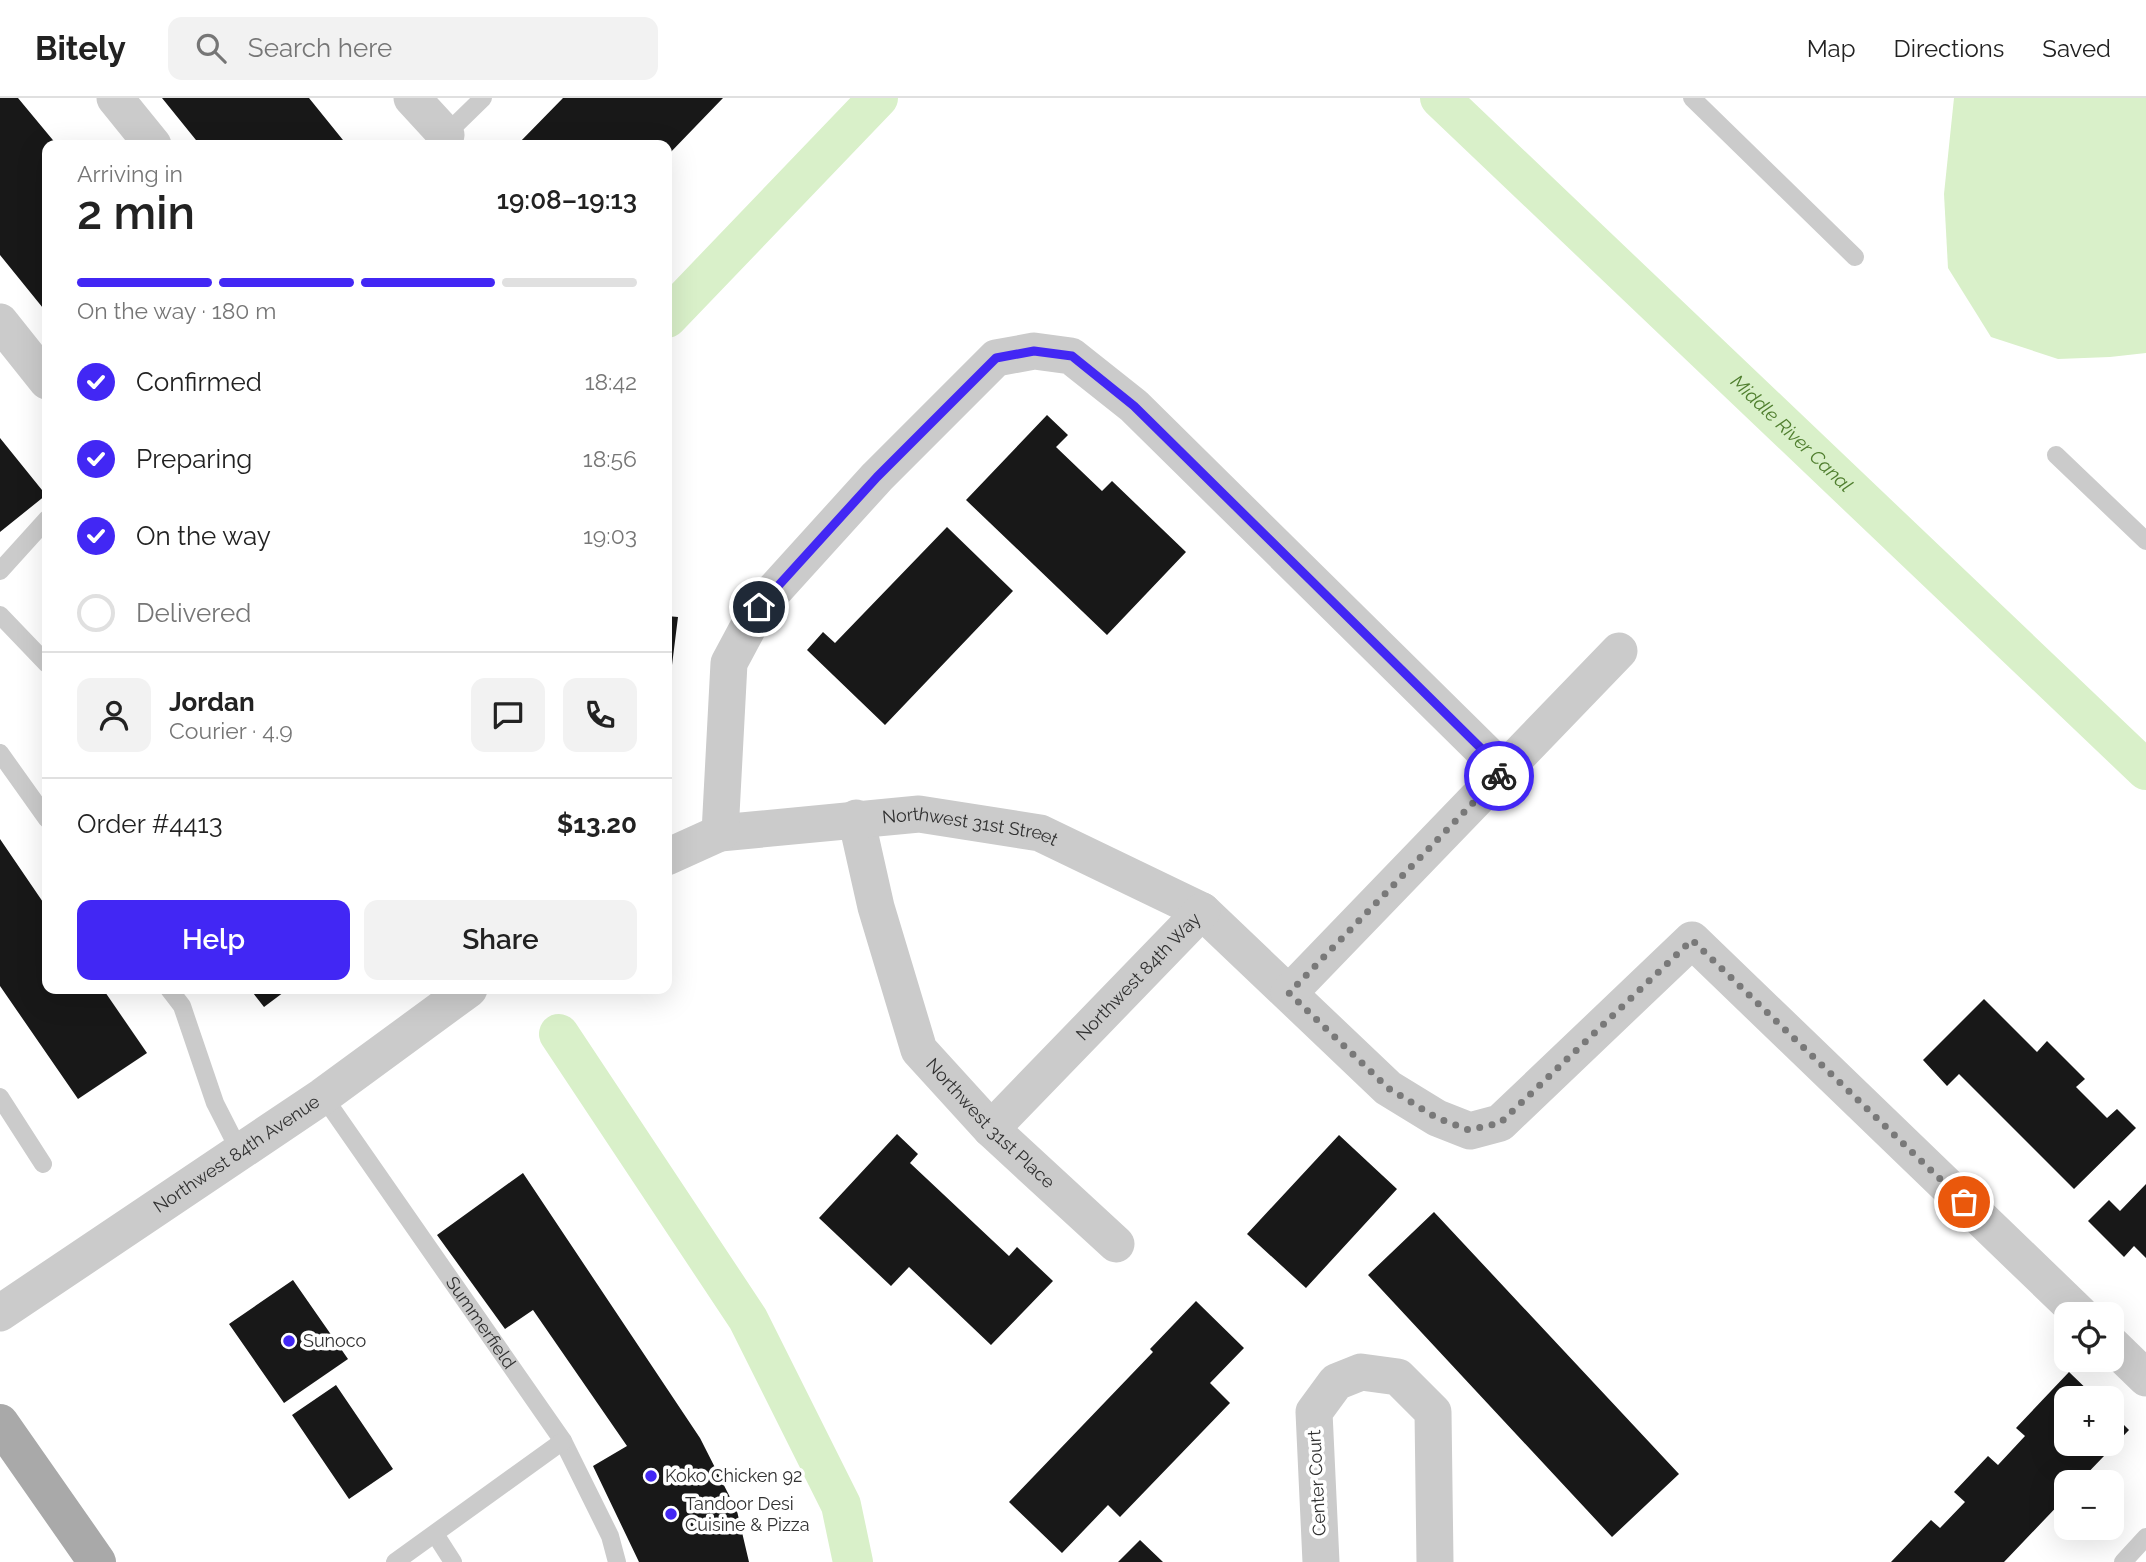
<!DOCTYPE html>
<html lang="en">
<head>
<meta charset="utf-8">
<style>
	body { margin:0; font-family:Raleway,sans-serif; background:#f2f2f2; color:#222; height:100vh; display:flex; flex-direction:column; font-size:26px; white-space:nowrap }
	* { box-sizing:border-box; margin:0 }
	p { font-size:23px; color:#767676 }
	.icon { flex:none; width:38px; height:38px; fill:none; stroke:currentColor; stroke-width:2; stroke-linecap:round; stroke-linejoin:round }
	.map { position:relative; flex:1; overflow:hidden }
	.sheet { position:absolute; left:42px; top:42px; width:630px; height:854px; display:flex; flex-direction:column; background:#fff; border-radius:14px; box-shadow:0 7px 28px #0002 }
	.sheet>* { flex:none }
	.tools { position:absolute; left:2054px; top:1204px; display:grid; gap:14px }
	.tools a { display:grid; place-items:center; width:70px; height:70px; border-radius:14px; background:#fff; box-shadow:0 7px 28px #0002; font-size:35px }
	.pin { position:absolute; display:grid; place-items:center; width:60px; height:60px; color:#fff; margin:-30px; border:4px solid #fff; border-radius:50%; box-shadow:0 2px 7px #0007 }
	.courier { position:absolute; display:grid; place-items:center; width:70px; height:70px; margin:-35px; border:5px solid #4227f4; border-radius:50%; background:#fff; color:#222; box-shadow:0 2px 9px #0007 }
	.summary em { font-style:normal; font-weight:600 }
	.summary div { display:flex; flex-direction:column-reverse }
	.summary { display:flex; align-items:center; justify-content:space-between; height:119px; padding:0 35px }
	h1 { font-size:46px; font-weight:600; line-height:52px }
	.bar { display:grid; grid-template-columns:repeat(4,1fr); gap:10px 7px; align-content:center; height:84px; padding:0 35px }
	.bar i { height:9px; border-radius:5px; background:#e0e0e0 }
	.bar .selected { background:#4227f4 }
	.bar p { grid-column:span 4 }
	.line { display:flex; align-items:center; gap:18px; padding:0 35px; border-top:2px solid #e0e0e0 }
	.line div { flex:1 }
	.round { display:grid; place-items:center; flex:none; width:74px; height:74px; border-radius:14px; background:#f2f2f2 }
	ol { padding:0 35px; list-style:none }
	li { display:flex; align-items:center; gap:21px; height:77px }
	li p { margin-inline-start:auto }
	li .icon { padding:7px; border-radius:50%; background:#4227f4; color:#fff; stroke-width:4 }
	li:last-child { color:#767676 }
	li i { width:38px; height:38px; border:4px solid #e0e0e0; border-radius:50% }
	.primary-button { display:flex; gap:14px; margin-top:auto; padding:14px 35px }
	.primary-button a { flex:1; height:80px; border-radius:14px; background:#4227f4; color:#fff; font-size:28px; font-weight:600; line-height:80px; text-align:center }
	.primary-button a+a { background:#f2f2f2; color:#222 }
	header { display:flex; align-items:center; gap:42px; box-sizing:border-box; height:98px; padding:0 35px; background:#fff; border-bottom:2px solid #e0e0e0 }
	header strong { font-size:33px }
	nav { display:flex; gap:38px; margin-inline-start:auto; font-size:24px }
	.search { width:490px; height:63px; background:#f2f2f2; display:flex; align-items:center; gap:18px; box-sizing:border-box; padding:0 24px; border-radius:14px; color:#767676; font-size:26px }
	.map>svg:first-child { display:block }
	.water { fill:#d9f0c9 }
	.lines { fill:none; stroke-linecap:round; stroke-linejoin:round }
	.canal { stroke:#d9f0c9; stroke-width:40 }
	.building { fill:#181818 }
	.service { stroke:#cbcbcb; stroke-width:18 }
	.minor { stroke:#cbcbcb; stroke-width:37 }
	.primary { stroke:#a9a9a9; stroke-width:38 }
	.done { stroke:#797979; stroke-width:7; stroke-dasharray:0 12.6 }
	.route { stroke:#4227f4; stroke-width:9 }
	.poi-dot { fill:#4227f4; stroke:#fff; stroke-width:2.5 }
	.labels { text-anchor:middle; stroke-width:7; stroke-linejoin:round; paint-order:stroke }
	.street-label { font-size:18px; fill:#313131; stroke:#fff }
	.poi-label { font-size:18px; fill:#313131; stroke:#fff; text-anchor:start }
	.water-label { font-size:19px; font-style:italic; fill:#507f2f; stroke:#fff }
</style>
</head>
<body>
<header>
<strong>Bitely</strong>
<div class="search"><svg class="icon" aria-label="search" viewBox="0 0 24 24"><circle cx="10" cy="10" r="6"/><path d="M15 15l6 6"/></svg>Search here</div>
<nav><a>Map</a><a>Directions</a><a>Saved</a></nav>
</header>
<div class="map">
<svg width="2146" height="1464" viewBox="0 0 2146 1464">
	<rect width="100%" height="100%" fill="#fff"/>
	<path class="water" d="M1954,0H2146V255L2110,259L2058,261L1991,239L1948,170L1944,96Z"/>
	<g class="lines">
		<g class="canal">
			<path id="s1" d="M1440,0L2146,672"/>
			<path d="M667,220L878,0"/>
			<path d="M559,936L748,1221L841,1407L853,1464"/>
		</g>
	</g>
	<path class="building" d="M0,0H18L57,47H47V215L0,157Z
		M162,0H309L347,47H200Z
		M563,0H723L667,58V47H517Z
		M1047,317L1068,337L1056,349L1102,393L1112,383L1186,454L1107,537L966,402Z
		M0,340L46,397L0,434Z
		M947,429L1013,493L885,627L807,552L823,534L835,545Z
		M667,518L678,519L668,599H667Z
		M0,741L47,810V891H103L147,955L78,1001L0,888Z
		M250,891H288L264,909Z
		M1984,901L2037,954L2047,943L2085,981L2076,989L2107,1020L2117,1011L2136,1030L2074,1091L1959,976L1947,988L1923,962Z
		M897,1036L918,1056L910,1065L1009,1158L1017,1149L1053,1183L991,1247L909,1169L891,1188L819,1120Z
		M1339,1037L1397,1091L1306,1190L1247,1136Z
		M523,1075L700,1340L737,1413L749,1464H639L593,1368L627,1348L533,1212L505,1231L437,1137Z
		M2146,1086V1160L2134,1148L2124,1159L2088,1123L2109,1102L2120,1113Z
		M1434,1114L1679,1376L1612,1439L1368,1177Z
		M293,1182L348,1261L284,1305L229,1226Z
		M1196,1203L1244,1250L1210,1285L1230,1305L1120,1419L1108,1407L1062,1455L1009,1404L1153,1254L1150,1251Z
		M2069,1274L2096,1300H2067V1346H2112V1315L2129,1332L2079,1384H2067V1398L2004,1464H1891L1931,1422L1940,1430L1965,1404L1954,1394L1988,1358L1998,1367L2025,1338L2016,1330Z
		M336,1287L393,1371L349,1401L292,1317Z
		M1140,1442L1163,1464H1118Z"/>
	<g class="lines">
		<g class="service">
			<path d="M1692,0L1855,159"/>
			<path d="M442,40L483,0"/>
			<path d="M2056,357L2146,443"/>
			<path d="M0,473L47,421"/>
			<path d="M0,517L47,566"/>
			<path d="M0,655L47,721"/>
			<path d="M169,891L182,908L215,1005L240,1054"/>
			<path id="s2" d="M323,998L563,1343L610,1438L617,1464"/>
			<path d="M0,999L43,1066"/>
			<path d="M435,1436L453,1464"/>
			<path d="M395,1464L563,1343"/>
			<path d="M2123,1464L2146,1439"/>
		</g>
		<g class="minor">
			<path d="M115,0L153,47"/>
			<path d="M412,0L446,37"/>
			<path d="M0,224L47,283"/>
			<path id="s3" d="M856,720L876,809L919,952L991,1031L1116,1146"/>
			<path id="s4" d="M720,735L919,716L1040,735L1202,813L1388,990L1437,1020L1470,1033L1500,1025L1692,842L2080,1216"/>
			<path d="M667,759L720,735L729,565L759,509L877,379L996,260L1034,253L1071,258L1134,308L1504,673"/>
			<path d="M1289,895L1619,553"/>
			<path id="s5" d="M991,1031L1202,813"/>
			<path id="s6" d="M0,1215L323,998L469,891"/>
			<path d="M2112,1247L2146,1280"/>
			<path d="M1321,1464L1314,1314L1336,1284L1361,1274L1398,1279L1433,1314L1435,1464"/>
		</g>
		<path class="primary" d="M0,1325L97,1464"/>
	</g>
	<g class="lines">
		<path class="done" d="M1499,678L1289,895L1388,990L1437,1020L1469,1032L1500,1025L1692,842L1964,1104"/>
		<path class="route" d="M759,509L877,379L996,260L1034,253L1072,258L1134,308L1504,673L1499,678"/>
	</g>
	<g class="poi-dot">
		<circle cx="289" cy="1243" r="7"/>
		<circle cx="651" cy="1378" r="7"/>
		<circle cx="671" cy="1416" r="7"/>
	</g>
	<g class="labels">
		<g class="street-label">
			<text dy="6" stroke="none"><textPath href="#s4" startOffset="252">Northwest 31st Street</textPath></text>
			<text dy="6" stroke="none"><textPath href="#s5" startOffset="212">Northwest 84th Way</textPath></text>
			<text dy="6" stroke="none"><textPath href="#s3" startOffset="343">Northwest 31st Place</textPath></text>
			<text dy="6" stroke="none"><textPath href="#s6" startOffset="285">Northwest 84th Avenue</textPath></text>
			<text dy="6" stroke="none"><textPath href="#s2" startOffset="276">Summerfield</textPath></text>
			<text transform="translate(1317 1385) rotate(-93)" y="6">Center Court</text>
		</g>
		<g class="poi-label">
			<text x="303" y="1249">Sunoco</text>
			<text x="665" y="1384">Koko Chicken 92</text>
			<text x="685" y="1412">Tandoor Desi<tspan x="685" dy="21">Cuisine &amp; Pizza</tspan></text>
		</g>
		<g class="water-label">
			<text dy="7" stroke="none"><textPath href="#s1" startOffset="486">Middle River Canal</textPath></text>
		</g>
	</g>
</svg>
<div class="tools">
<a><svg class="icon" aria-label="locate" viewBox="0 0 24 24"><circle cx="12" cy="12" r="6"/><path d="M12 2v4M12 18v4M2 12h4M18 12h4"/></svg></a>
<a>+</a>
<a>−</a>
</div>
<div class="pin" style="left:1964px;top:1104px;background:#ea580c"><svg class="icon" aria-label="bag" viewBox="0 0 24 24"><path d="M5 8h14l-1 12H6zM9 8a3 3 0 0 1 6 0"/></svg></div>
<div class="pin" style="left:759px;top:509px;background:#1f2937"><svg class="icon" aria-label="home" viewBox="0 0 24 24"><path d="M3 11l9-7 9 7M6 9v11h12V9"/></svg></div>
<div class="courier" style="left:1499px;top:678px"><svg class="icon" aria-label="bike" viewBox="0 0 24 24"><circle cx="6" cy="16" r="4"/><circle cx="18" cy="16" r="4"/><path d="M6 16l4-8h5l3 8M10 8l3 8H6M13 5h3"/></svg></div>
<section class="sheet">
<div class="summary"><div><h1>2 min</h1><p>Arriving in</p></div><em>19:08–19:13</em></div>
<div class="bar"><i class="selected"></i><i class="selected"></i><i class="selected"></i><i></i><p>On the way · 180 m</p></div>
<ol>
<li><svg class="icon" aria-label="check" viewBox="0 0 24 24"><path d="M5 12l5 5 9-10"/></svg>Confirmed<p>18:42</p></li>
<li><svg class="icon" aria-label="check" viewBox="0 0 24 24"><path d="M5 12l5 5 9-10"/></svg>Preparing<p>18:56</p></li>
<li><svg class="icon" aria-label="check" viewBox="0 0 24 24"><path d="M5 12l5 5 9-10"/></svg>On the way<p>19:03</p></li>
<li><i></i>Delivered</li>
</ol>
<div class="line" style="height:126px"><a class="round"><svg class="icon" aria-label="person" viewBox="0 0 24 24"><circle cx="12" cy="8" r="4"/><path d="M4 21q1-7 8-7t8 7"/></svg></a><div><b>Jordan</b><p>Courier · 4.9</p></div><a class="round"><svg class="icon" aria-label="chat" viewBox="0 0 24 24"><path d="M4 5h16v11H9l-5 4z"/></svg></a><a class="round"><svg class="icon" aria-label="phone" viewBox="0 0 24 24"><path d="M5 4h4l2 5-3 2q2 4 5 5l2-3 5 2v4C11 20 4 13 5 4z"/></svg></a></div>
<div class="line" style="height:91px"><div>Order #4413</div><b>$13.20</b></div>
<div class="primary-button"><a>Help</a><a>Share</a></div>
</section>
</div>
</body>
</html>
